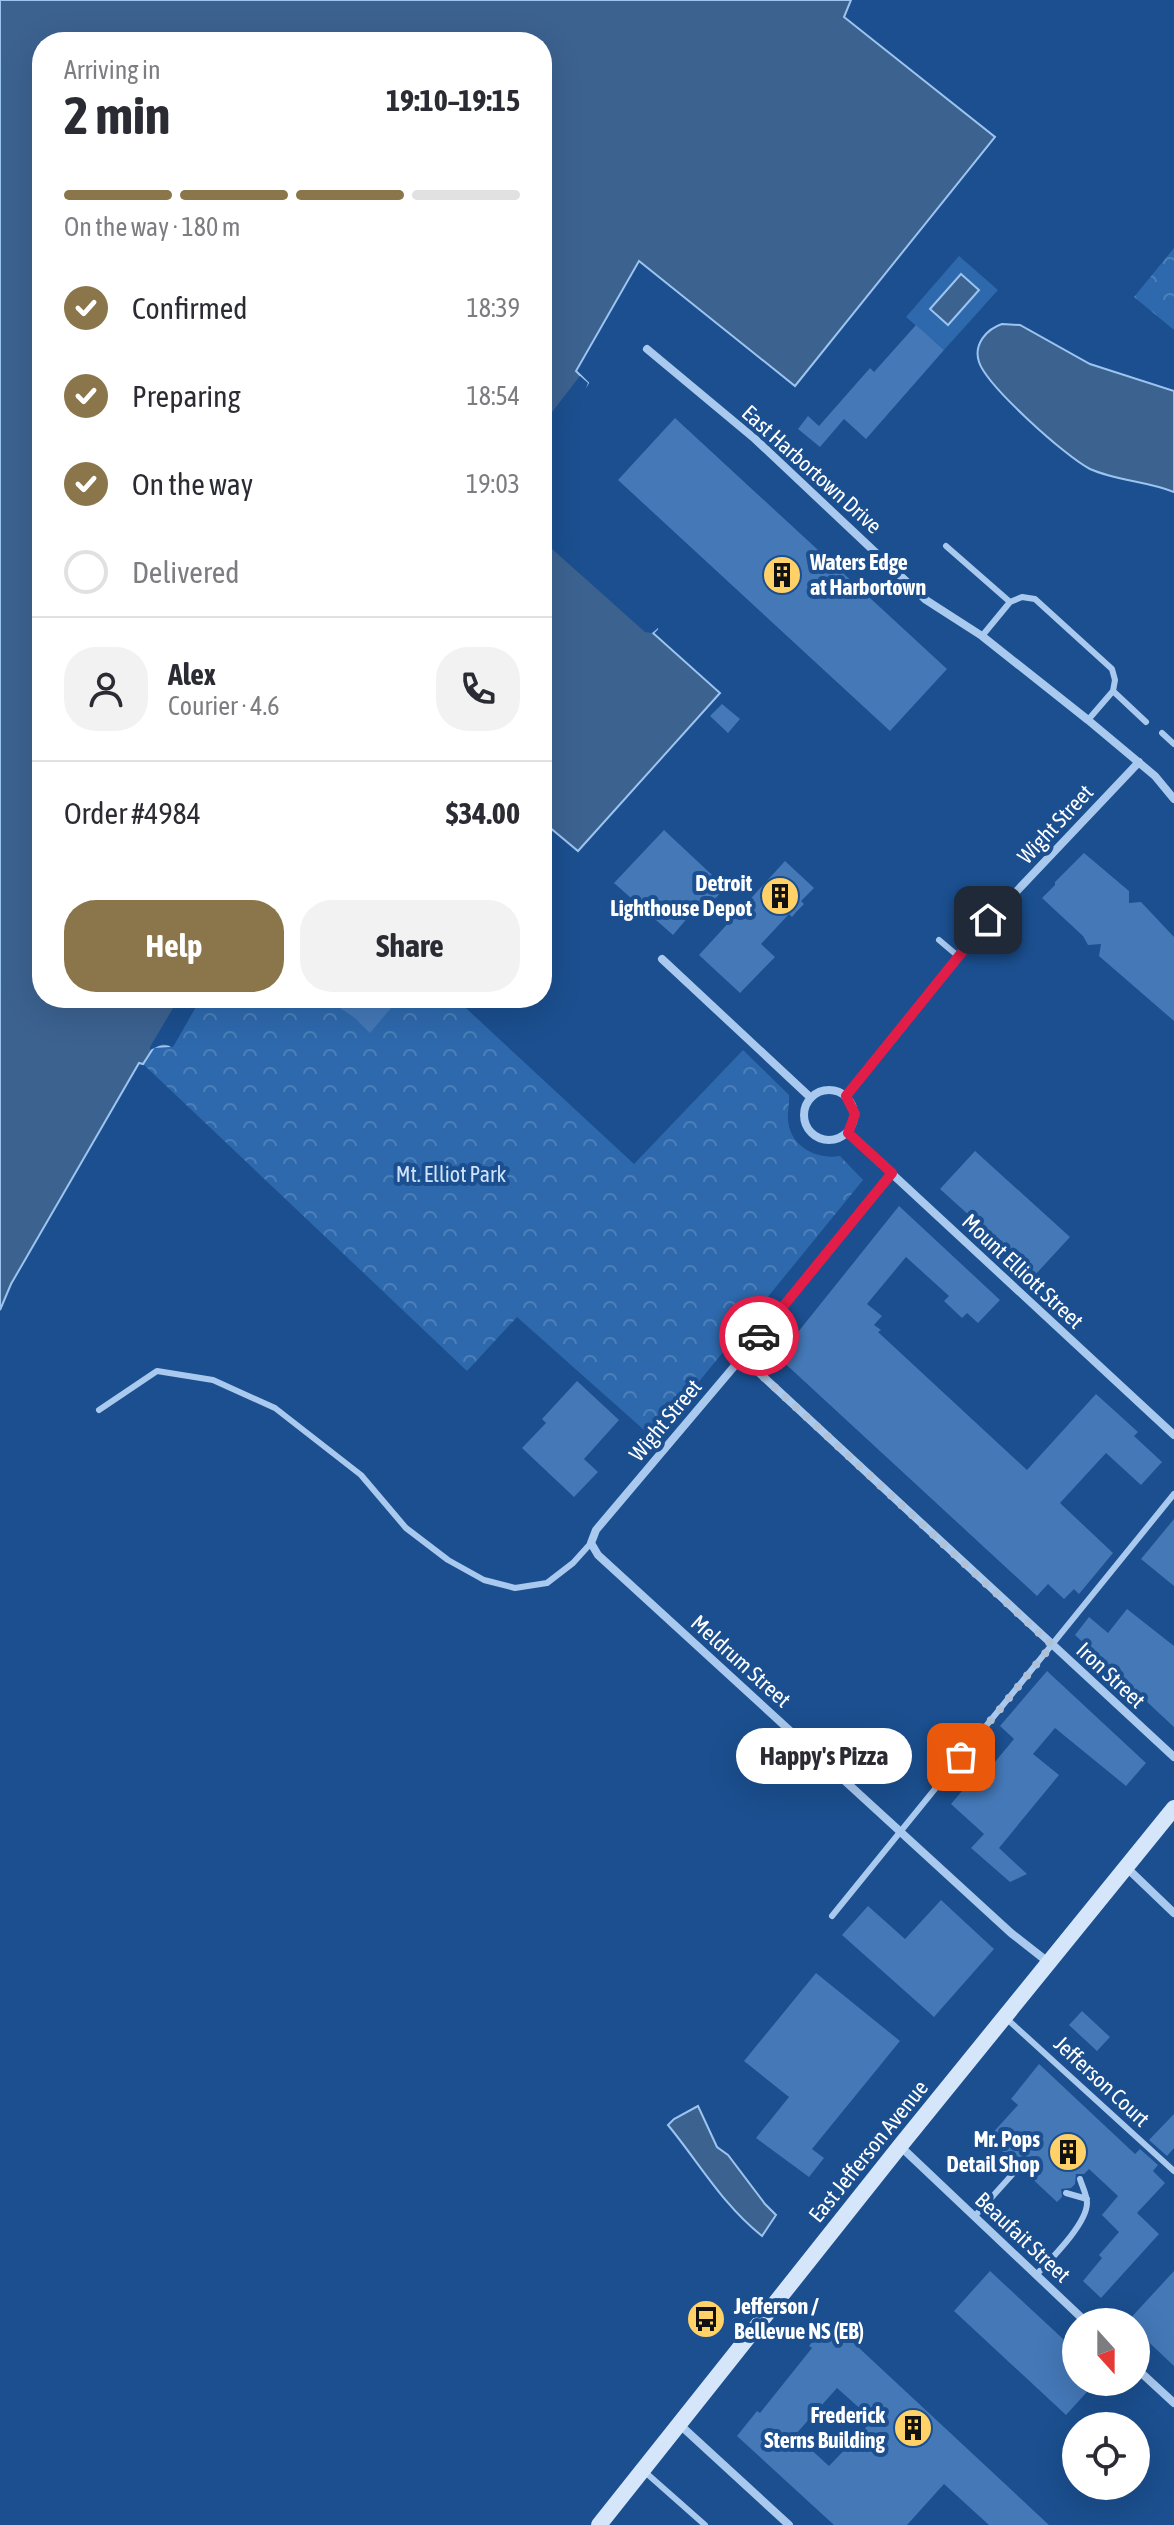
<!DOCTYPE html>
<html lang="en">
<head>
<meta charset="utf-8">
<style>
	body { margin:0; font-family:"Asap Condensed",sans-serif; background:#f2f2f3; color:#2b2b33; height:100vh; display:flex; flex-direction:column; font-size:30px; white-space:nowrap }
	* { box-sizing:border-box; margin:0 }
	p { font-size:26px; color:#7c7c81 }
	.icon { flex:none; width:44px; height:44px; fill:none; stroke:currentColor; stroke-width:2; stroke-linecap:round; stroke-linejoin:round }
	.map { position:relative; flex:1; overflow:hidden }
	.details { position:absolute; left:32px; top:32px; width:520px; height:976px; display:flex; flex-direction:column; background:#fff; border-radius:32px; box-shadow:0 8px 32px #0002 }
	.details>* { flex:none }
	.needle { width:52px; rotate:159deg }
	.fabs { position:absolute; left:1062px; top:2308px; display:grid; gap:16px }
	.fabs a { display:grid; place-items:center; width:88px; height:88px; border-radius:50%; background:#fff; box-shadow:0 8px 32px #0002; font-size:40px }
	.pin { position:absolute; display:grid; place-items:center; width:68px; height:68px; color:#fff; margin:-34px; border-radius:16px; box-shadow:0 4px 12px #0006 }
	.courier { position:absolute; display:grid; place-items:center; width:80px; height:80px; margin:-40px; border:6px solid #e11d48; border-radius:50%; background:#fff; color:#222; box-shadow:0 2px 10px #0007 }
	.bubble { position:absolute; height:56px; border-radius:28px; background:#fff; box-shadow:0 8px 32px #0002; font-size:26px; font-weight:700; line-height:56px; text-align:center }
	.summary em { font-style:normal; font-weight:700 }
	.summary div { display:flex; flex-direction:column-reverse }
	.summary { display:flex; align-items:center; justify-content:space-between; height:136px; padding:0 32px }
	h1 { font-size:52px; font-weight:700; line-height:60px }
	.bar { display:grid; grid-template-columns:repeat(4,1fr); gap:12px 8px; align-content:center; height:96px; padding:0 32px }
	.bar i { height:10px; border-radius:6px; background:#e1e1e2 }
	.bar .selected { background:#8a764a }
	.bar p { grid-column:span 4 }
	.line { display:flex; align-items:center; gap:20px; padding:0 32px; border-top:2px solid #e1e1e2 }
	.line div { flex:1 }
	.round { display:grid; place-items:center; flex:none; width:84px; height:84px; border-radius:32px; background:#f2f2f3 }
	ol { padding:0 32px; list-style:none }
	li { display:flex; align-items:center; gap:24px; height:88px }
	li p { margin-inline-start:auto }
	li .icon { padding:8px; border-radius:50%; background:#8a764a; color:#fff; stroke-width:4 }
	li:last-child { color:#7c7c81 }
	li i { width:44px; height:44px; border:4px solid #e1e1e2; border-radius:50% }
	.primary-button { display:flex; gap:16px; margin-top:auto; padding:16px 32px }
	.primary-button a { flex:1; height:92px; border-radius:32px; background:#8a764a; color:#fff; font-size:32px; font-weight:700; line-height:92px; text-align:center }
	.primary-button a+a { background:#f2f2f3; color:#2b2b33 }
	.map>svg:first-child { display:block }
	.grass { fill:#2e69ad }
	.forest { fill:url(#forest-crowns) }
	.water { fill:#3c6290; stroke:#9cc4f0; stroke-width:2 }
	.pier { fill:#1b4f8f }
	.building { fill:#4478b7; fill-rule:evenodd }
	.lines { fill:none; stroke-linecap:round; stroke-linejoin:round }
	.service { stroke:#a9c9ee; stroke-width:6 }
	.minor { stroke:#a9c9ee; stroke-width:8 }
	.secondary { stroke:#d6e6fa; stroke-width:16 }
	.done { stroke:#afc1d8; stroke-width:8; stroke-dasharray:0 14.4 }
	.route { stroke:#e11d48; stroke-width:10 }
	.labels { text-anchor:middle; stroke-width:8; stroke-linejoin:round; paint-order:stroke }
	.street-label { font-size:22px; fill:#fff; stroke:#1b4f8f }
	.poi-label { font-size:22px; font-weight:bold; fill:#fff; stroke:#1b4f8f; text-anchor:end }
	.park-label { font-size:22px; fill:#cfe3fa; stroke:#1b4f8f }
</style>
</head>
<body>
<div class="map">
<svg width="1174" height="2525" viewBox="0 0 1174 2525">
	<defs>
		<pattern id="forest-crowns" width="20" height="18" patternUnits="userSpaceOnUse" patternTransform="scale(2)"><rect width="20" height="18" fill="#2e69ad"/><path d="M2 6a3 3 0 1 1 6 0M12 15a3 3 0 1 1 6 0" fill="none" stroke="#4d80b9"/></pattern>
	</defs>
	<rect width="100%" height="100%" fill="#1b4f8f"/>
	<path class="grass" d="M959,256L998,290L944,350L906,317Z"/>
	<path class="forest" d="M1174,248V330L1134,297Z
		M197,998H455L634,1164L743,1050L789,1095C790,1103 787,1112 788,1120C790,1147 817,1160 840,1156L863,1180L653,1438L517,1317L467,1371L143,1064L150,1050L163,1044Z"/>
	<path class="water" d="M0,0H851L844,17L995,137L795,386L639,261L576,371L588,383L542,461V42H42V998H197L169,1046L154,1047L143,1064L139,1063L11,1284L0,1310Z
		M961,274L979,290L948,325L930,309Z
		M1002,324L1020,325L1090,364L1174,391V492C1147,481 1117,481 1090,469C1066,457 987,386 979,362C973,344 987,329 1002,324Z
		M542,521L657,629L653,633L720,693L578,851L542,821Z
		M698,2106L717,2147L728,2155L765,2204L776,2215L762,2236C722,2204 700,2164 668,2125L674,2119Z"/>
	<path class="pier" d="M580,376L588,383L581,403L542,465V425Z
		M542,517L659,625L657,629L652,633L645,632L542,540Z
		M179,998H201L173,1047L163,1044L150,1050V1047Z"/>
	<path class="building" d="M916,325L944,350L866,439L844,419L820,447L798,429L808,416L819,426L870,368L874,372Z
		M675,418L947,669L890,731L618,480Z
		M722,704L740,719L728,733L710,716Z
		M664,830L726,888L700,913L695,909L673,935L614,883Z
		M1084,853L1129,891V903L1141,902L1174,937V1021L1099,956L1101,944L1088,945L1083,936L1042,898L1055,885V882Z
		M785,861L814,888L801,901L804,904L797,911L792,917L789,914L761,944L775,957L740,993L699,955Z
		M325,998H374L391,1008L370,1033L355,1018Z
		M975,1151L1070,1237L1035,1275L940,1189Z
		M899,1206L1000,1300L978,1323L967,1313L962,1318L944,1301L949,1296L906,1257L867,1304L882,1316L874,1325L881,1330L878,1332L1027,1470L1096,1394L1138,1432L1134,1436L1162,1462L1141,1485L1106,1453L1060,1503L1113,1553L1079,1594L1074,1589L1064,1599L1048,1584L1037,1596L778,1357Z
		M577,1381L619,1420L584,1459L598,1472L574,1497L522,1448L546,1423L542,1419Z
		M1174,1519V1586L1141,1559Z
		M1127,1609L1174,1646V1727L1075,1635L1089,1617L1108,1633Z
		M1047,1671L1146,1763L1126,1786L1055,1728L1033,1754L1059,1775L999,1848L1027,1874L1010,1882L971,1848L984,1834L951,1804L989,1759L994,1763L1014,1739L1000,1726Z
		M941,1900L994,1949L934,2017L842,1935L868,1906L905,1939Z
		M816,1973L900,2041L812,2149L824,2158L809,2177L756,2138L789,2097L744,2061Z
		M1082,2011L1110,2037L1097,2051L1069,2025Z
		M1039,2064L1135,2154L1140,2149L1158,2165L1153,2171L1165,2183L1137,2213L1159,2234L1101,2298L1083,2281L1102,2258L1099,2255L1119,2232L1102,2215L1118,2196L1089,2169L1084,2174H1076L1075,2184L1071,2188L1061,2189L1062,2197L1057,2202L1024,2171V2163H1015L988,2138L1018,2105L1011,2099Z
		M1174,2114V2148L1167,2156L1149,2140Z
		M990,2271L1076,2351V2382H1096L1066,2415L954,2311Z
		M1174,2271V2366L1136,2330V2322H1127Z
		M829,2320L1049,2525H989L944,2484L907,2525H834L737,2436L757,2411L760,2413L812,2348L809,2346ZM837,2388L873,2420L829,2466L795,2435Z"/>
	<g class="lines">
		<path class="service" d="M946,546L1010,602L1022,597L1035,599L1112,669L1115,680L1113,691L1146,722
			M982,636L1010,602
			M1088,720L1113,691
			M1162,733L1174,744
			M939,940L958,956
			M99,1410L157,1371L213,1380L275,1408L361,1475L406,1528L448,1560L484,1580L515,1588L547,1583L573,1563L591,1543
			M832,1916L1174,1494
			M1007,2019L1174,2171
			M1066,2193L1087,2199
			M974,2217L1019,2167
			M1036,2275C1050,2260 1087,2224 1087,2203C1087,2195 1082,2186 1080,2179
			M645,2472L705,2525"/>
		<path class="minor" d="M647,349L755,439L926,600L982,636L1088,720L1155,776L1174,799
			M662,959L811,1098
			M804 1115a25 25 0 1 1 50 0a25 25 0 1 1-50 0Z
			M846,1096L977,933L1139,762
			M848,1133L1174,1435
			M892,1173L732,1369L596,1530L591,1543L598,1555L1011,1933L1048,1962
			M742,1357L1174,1757
			M1127,1868L1174,1913
			M900,2146L1086,2322
			M1136,2368L1174,2403
			M679,2424L789,2525"/>
		<path class="secondary" d="M599,2525L900,2146L1174,1808"/>
	</g>
	<g class="lines">
		<path class="done" d="M759,1336L742,1357L1052,1645L961,1757"/>
		<path class="route" d="M759,1336L892,1173L848,1133L855,1114L846,1096L988,920"/>
	</g>
	<defs>
		<symbol id="building-disc" viewBox="-11 -11 22 22"><circle r="9.5" fill="#ffd166" stroke="#1b4f8f"/><path d="M-4-6H4V6H1V3H-1V6H-4ZM-2.5-4.3h1.7v1.8h-1.7ZM.8-4.3h1.7v1.8H.8ZM-2.5-1h1.7V.8h-1.7ZM.8-1h1.7V.8H.8Z" fill="#111"/></symbol>
		<symbol id="bus-disc" viewBox="-11 -11 22 22"><circle r="9.5" fill="#ffd166" stroke="#1b4f8f"/><path d="M-5-6H5V4H4V6H2V4H-2V6H-4V4H-5ZM-3.5-4V0h7V-4ZM-3.5 1.2v1.5H-2V1.2ZM2 1.2v1.5H3.5V1.2Z" fill="#111"/></symbol>
	</defs>
	<g fill-rule="evenodd">
		<use href="#building-disc" x="760" y="553" width="44" height="44"/>
		<use href="#building-disc" x="758" y="874" width="44" height="44"/>
		<use href="#building-disc" x="1046" y="2130" width="44" height="44"/>
		<use href="#bus-disc" x="684" y="2297" width="44" height="44"/>
		<use href="#building-disc" x="891" y="2406" width="44" height="44"/>
	</g>
	<g class="labels">
		<g class="street-label">
			<text transform="translate(812 469) rotate(42)" y="8">East Harbortown Drive</text>
			<text transform="translate(1055 824) rotate(-47)" y="8">Wight Street</text>
			<text transform="translate(1023 1271) rotate(43)" y="8">Mount Elliott Street</text>
			<text transform="translate(665 1420) rotate(-50)" y="8">Wight Street</text>
			<text transform="translate(741 1661) rotate(42)" y="8">Meldrum Street</text>
			<text transform="translate(1111 1675) rotate(43)" y="8">Iron Street</text>
			<text transform="translate(1102 2081) rotate(43)" y="8">Jefferson Court</text>
			<text transform="translate(868 2151) rotate(-51)" y="8">East Jefferson Avenue</text>
			<text transform="translate(1023 2237) rotate(43)" y="8">Beaufait Street</text>
		</g>
		<g class="poi-label">
			<text x="810" y="570" text-anchor="start">Waters Edge<tspan x="810" dy="25">at Harbortown</tspan></text>
			<text x="752" y="891">Detroit<tspan x="752" dy="25">Lighthouse Depot</tspan></text>
			<text x="1040" y="2147">Mr. Pops<tspan x="1040" dy="25">Detail Shop</tspan></text>
			<text x="734" y="2314" text-anchor="start">Jefferson /<tspan x="734" dy="25">Bellevue NS (EB)</tspan></text>
			<text x="885" y="2423">Frederick<tspan x="885" dy="25">Sterns Building</tspan></text>
		</g>
		<g class="park-label">
			<text x="451" y="1182">Mt. Elliot Park</text>
		</g>
	</g>
</svg>
<div class="fabs">
<a><svg class="needle" viewBox="-14 -14 28 28"><path d="M0-13l5 13h-10z" fill="#e53935"/><path d="M0 13l5-13h-10z" fill="#7c7c81"/></svg></a>
<a><svg class="icon" aria-label="locate" viewBox="0 0 24 24"><circle cx="12" cy="12" r="6"/><path d="M12 2v4M12 18v4M2 12h4M18 12h4"/></svg></a>
</div>
<div class="pin" style="left:961px;top:1757px;background:#ea580c"><svg class="icon" aria-label="bag" viewBox="0 0 24 24"><path d="M5 8h14l-1 12H6zM9 8a3 3 0 0 1 6 0"/></svg></div>
<div class="pin" style="left:988px;top:920px;background:#1f2937"><svg class="icon" aria-label="home" viewBox="0 0 24 24"><path d="M3 11l9-7 9 7M6 9v11h12V9"/></svg></div>
<div class="courier" style="left:759px;top:1336px"><svg class="icon" aria-label="car" viewBox="0 0 24 24"><path d="M5 17H2v-5l4-1 3-4h7l3 4 3 1v5h-3M9 17h6M6 11h13"/><circle cx="7" cy="17" r="2"/><circle cx="17" cy="17" r="2"/></svg></div>
<div class="bubble" style="left:736px;top:1728px;width:176px">Happy's Pizza</div>
<section class="details">
<div class="summary"><div><h1>2 min</h1><p>Arriving in</p></div><em>19:10–19:15</em></div>
<div class="bar"><i class="selected"></i><i class="selected"></i><i class="selected"></i><i></i><p>On the way · 180 m</p></div>
<ol>
<li><svg class="icon" aria-label="check" viewBox="0 0 24 24"><path d="M5 12l5 5 9-10"/></svg>Confirmed<p>18:39</p></li>
<li><svg class="icon" aria-label="check" viewBox="0 0 24 24"><path d="M5 12l5 5 9-10"/></svg>Preparing<p>18:54</p></li>
<li><svg class="icon" aria-label="check" viewBox="0 0 24 24"><path d="M5 12l5 5 9-10"/></svg>On the way<p>19:03</p></li>
<li><i></i>Delivered</li>
</ol>
<div class="line" style="height:144px"><a class="round"><svg class="icon" aria-label="person" viewBox="0 0 24 24"><circle cx="12" cy="8" r="4"/><path d="M4 21q1-7 8-7t8 7"/></svg></a><div><b>Alex</b><p>Courier · 4.6</p></div><a class="round"><svg class="icon" aria-label="phone" viewBox="0 0 24 24"><path d="M5 4h4l2 5-3 2q2 4 5 5l2-3 5 2v4C11 20 4 13 5 4z"/></svg></a></div>
<div class="line" style="height:104px"><div>Order #4984</div><b>$34.00</b></div>
<div class="primary-button"><a>Help</a><a>Share</a></div>
</section>
</div>
</body>
</html>
